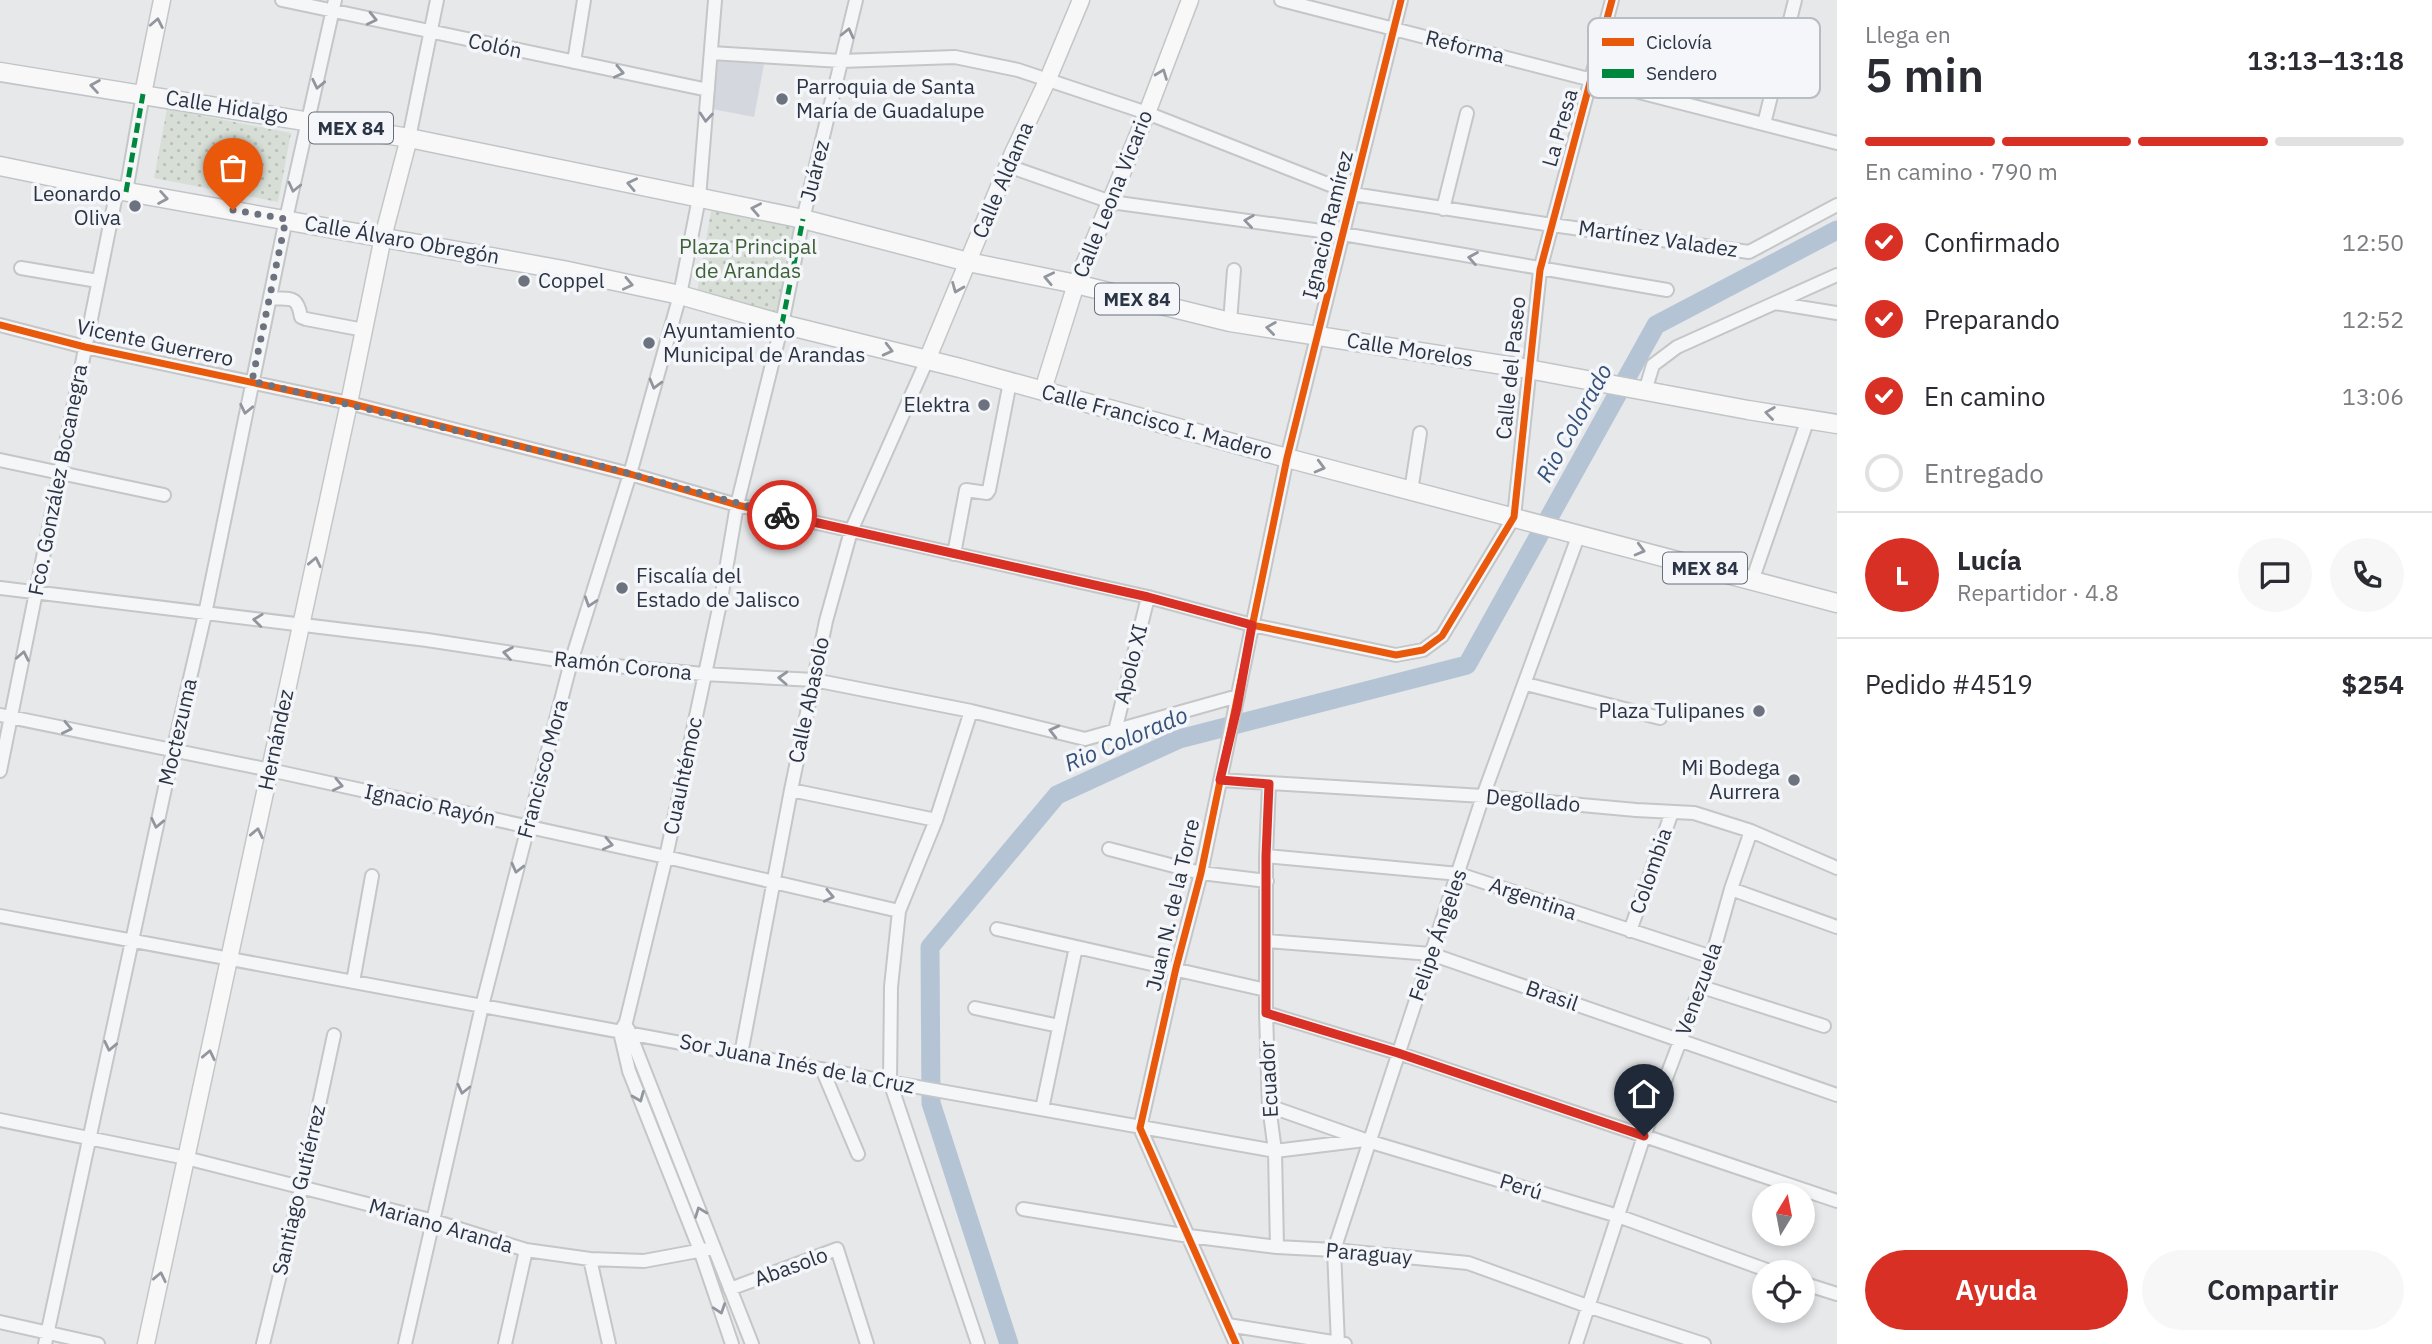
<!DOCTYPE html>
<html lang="es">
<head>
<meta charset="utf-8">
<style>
	body { margin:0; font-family:"IBM Plex Sans",sans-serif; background:#f7f7f7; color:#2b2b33; height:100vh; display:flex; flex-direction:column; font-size:26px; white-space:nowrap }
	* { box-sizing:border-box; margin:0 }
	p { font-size:23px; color:#7c7c81 }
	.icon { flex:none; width:38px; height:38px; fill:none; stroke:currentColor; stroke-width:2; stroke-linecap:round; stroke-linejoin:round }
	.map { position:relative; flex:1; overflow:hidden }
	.side { display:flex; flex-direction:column; background:#fff; width:595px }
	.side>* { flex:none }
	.needle { width:46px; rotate:10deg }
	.controls { position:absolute; left:1752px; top:1183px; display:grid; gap:14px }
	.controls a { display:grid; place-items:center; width:63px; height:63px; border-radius:50%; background:#fff; box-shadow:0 4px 10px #0003; font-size:35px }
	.pin { position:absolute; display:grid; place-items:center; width:60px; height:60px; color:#fff; margin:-72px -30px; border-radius:50% 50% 50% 0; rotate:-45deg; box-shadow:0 0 7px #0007 }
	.pin .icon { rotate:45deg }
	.courier { position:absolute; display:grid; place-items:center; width:70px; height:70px; margin:-35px; border:5px solid #d93025; border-radius:50%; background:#fff; color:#222; box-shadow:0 2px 9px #0007 }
	.summary em { font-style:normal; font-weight:600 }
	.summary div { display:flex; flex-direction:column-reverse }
	.summary { display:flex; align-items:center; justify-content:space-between; height:119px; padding:0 28px }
	h1 { font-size:46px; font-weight:600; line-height:52px }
	.bar { display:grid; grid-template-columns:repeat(4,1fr); gap:10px 7px; align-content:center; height:84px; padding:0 28px }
	.bar i { height:9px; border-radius:5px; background:#e1e1e2 }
	.bar .on { background:#d93025 }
	.bar p { grid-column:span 4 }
	.line { display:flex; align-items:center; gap:18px; padding:0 28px; border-top:2px solid #e1e1e2 }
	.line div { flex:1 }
	.round { display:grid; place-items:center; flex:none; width:74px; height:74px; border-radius:37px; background:#f7f7f7 }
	ol { padding:0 28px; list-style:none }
	li { display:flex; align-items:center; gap:21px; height:77px }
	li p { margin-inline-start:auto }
	li .icon { padding:7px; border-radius:50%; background:#d93025; color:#fff; stroke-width:4 }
	li:last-child { color:#7c7c81 }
	li i { width:38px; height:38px; border:4px solid #e1e1e2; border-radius:50% }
	.primary-button { display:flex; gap:14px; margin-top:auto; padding:14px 28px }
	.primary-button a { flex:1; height:80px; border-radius:42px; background:#d93025; color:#fff; font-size:28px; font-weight:600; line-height:80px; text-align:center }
	.primary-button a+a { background:#f7f7f7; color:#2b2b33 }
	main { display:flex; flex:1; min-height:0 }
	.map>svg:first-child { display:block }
	.built { fill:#d4d7dd }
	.park { fill:url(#park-dots) }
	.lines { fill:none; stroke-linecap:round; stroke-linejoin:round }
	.river { stroke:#b4c4d5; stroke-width:19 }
	.street-casing { stroke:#c4c6c8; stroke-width:16 }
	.secondary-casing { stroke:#c4c6c8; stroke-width:19 }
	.primary-casing { stroke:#c2c5c8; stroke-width:21 }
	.street { stroke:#f5f6f7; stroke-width:12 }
	.secondary { stroke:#f8f8f8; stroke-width:16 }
	.primary { stroke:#f8f8f8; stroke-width:18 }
	.quiet { stroke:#00873e; stroke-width:5; stroke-dasharray:10 5; stroke-linecap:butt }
	.cycleway-casing { stroke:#f4f6f9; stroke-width:11 }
	.cycleway { stroke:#e8590c; stroke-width:7 }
	.oneway { stroke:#90959e }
	.oneway2 { stroke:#92969e }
	.done { stroke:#6c737f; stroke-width:7; stroke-dasharray:0 12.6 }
	.route { stroke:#d93025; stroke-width:9 }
	.poi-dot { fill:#6c737f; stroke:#f4f6f9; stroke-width:2.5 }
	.labels { text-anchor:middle; stroke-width:7; stroke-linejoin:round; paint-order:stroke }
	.shield { fill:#f4f6f9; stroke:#676e7b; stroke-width:2 }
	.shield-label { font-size:19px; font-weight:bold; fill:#2b3445 }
	.street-label { font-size:21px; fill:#2b3445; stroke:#f4f6f9 }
	.poi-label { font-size:21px; fill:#2b3445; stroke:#f4f6f9; text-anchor:start }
	.park-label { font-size:21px; fill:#3f6138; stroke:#f4f6f9 }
	.water-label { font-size:23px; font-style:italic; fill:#34527a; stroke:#f4f6f9 }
	.key { fill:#f4f6f9; stroke:#b8bcc3; stroke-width:2 }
	.key-label { font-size:19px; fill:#2b3445 }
</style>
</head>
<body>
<main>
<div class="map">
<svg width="1837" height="1344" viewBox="0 0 1837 1344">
	<defs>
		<pattern id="park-dots" width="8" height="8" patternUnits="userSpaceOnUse" patternTransform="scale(1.75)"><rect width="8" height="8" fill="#d6ded6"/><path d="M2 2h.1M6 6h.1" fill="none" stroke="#b8bfb9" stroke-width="1.8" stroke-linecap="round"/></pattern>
	</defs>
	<rect width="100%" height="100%" fill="#e6e8ea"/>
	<path class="built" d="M718,61L764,64L754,117L712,109Z"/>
	<path class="park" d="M167,109L291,133L278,202L154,178Z
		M712,206L802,224L785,315L697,292Z"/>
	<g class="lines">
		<path class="river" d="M1009,1344L931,1103L930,947L1057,795L1179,739L1467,665L1656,325L1837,230"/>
		<defs>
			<path id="street" d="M282,0L708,90
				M1281,0L1837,143
				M711,53L841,61L955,57L1018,70L1147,113L1353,194L1552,225L1749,252L1837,205
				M574,62L584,0
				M1648,94L1663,26
				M1764,124L1795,0
				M409,138L437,0
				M1008,166L1111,202L1343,234L1667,290
				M126,192L143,94
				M1443,209L1467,113
				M21,268L98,281
				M270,298C290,300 297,294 301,317L306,319L364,330
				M1775,303L1837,313
				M1230,322L1234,270
				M0,325L85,347L349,403L630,474L737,505L1148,597L1252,625L1396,655L1423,650L1442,636L1514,517L1540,270L1612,0
				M1645,391L1653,365L1677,347L1837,275
				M0,460L164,495
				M1411,491L1420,433
				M954,554L966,490L987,493L989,490L1010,382
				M1752,581L1808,419
				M0,588L427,640L571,662L704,674L814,680L971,711L1085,739L1238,696
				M1526,684L1660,718
				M971,711L936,820L899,911L891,987L890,1082L978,1344
				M0,715L270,770L666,857L899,911
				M1115,731L1148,597
				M0,771L117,190
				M1220,780L1483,796L1636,810L1694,813L1751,831L1837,868
				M1269,784L1266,856V1013L1269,1106L1275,1151L1277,1247
				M791,790L936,820
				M1109,849L1201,873L1267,881
				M1266,856L1459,874L1712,957
				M1731,889L1837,927
				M0,916L890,1082L1275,1151L1365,1140
				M997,929L1266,990
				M1630,931L1672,812
				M1267,941L1431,954L1837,1095
				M353,982L372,876
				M1702,987L1824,1026
				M975,1008L1059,1026
				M1266,1013L1398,1053L1837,1201
				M628,1029L752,1344
				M741,1054L791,790L826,621L851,531L927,360
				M822,1069L858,1154
				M1269,1106L1371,1142L1618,1216L1772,1272
				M1042,1109L1076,947
				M0,1120L186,1158L434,1221L526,1250L590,1259L644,1261L714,1248
				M1023,1209L1189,1236L1277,1247L1334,1250L1468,1263L1587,1306L1704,1344
				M590,1259L609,1344
				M1802,1283L1837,1294
				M730,1289L837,1249L867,1344
				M0,1322L98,1344
				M1228,1325L1345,1344
				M45,1344L173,751L205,614L286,219L335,0
				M263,1344L301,1189L334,1035
				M405,1344L482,1006L528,827L571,662L630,474L680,295L699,198L715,0
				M505,1344L526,1250
				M732,1344L700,1250L629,1071L620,1032L626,1022L666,857L721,599L737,505L782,324L803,219L856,0
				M1236,1344L1140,1128L1176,968L1201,873L1287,458L1401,0
				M1338,1344L1334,1250L1483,796L1579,534
				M1576,1344L1644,1136L1712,957L1731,889L1751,831"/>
			<path id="secondary" d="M143,94L162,0
				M927,360L1013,153L1048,79L1081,0
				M1043,390L1076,284L1147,113L1190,0
				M146,1344L349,403L383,237L409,138"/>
			<path id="primary" d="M0,72L409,138L803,219L968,262L1076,284L1230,322L1528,369L1748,410L1837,424
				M0,166L117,190L563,270L680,295L782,324L960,368L1287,458L1837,603"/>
		</defs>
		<use href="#street" class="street-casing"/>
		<use href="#secondary" class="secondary-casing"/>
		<use href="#primary" class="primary-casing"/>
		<use href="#street" class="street"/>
		<use href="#secondary" class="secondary"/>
		<use href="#primary" class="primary"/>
		<path class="quiet" d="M126,192L143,94
			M782,324L803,219"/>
		<defs>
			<path id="cycleway" d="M0,325L85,347L349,403L630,474L737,505L1148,597L1252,625L1396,655L1423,650L1442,636L1514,517L1540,270L1612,0
				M1236,1344L1140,1128L1176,968L1201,873L1287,458L1401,0"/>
		</defs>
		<use href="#cycleway" class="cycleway-casing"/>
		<use href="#cycleway" class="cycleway"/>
	</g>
	<defs><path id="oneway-chevron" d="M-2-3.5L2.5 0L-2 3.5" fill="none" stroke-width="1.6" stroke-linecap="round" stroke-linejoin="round" transform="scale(1.75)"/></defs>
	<g class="oneway">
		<use href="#oneway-chevron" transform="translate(372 19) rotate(13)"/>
		<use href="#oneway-chevron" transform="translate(848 33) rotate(-77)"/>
		<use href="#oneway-chevron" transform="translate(619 72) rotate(12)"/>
		<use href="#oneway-chevron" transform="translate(318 84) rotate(102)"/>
		<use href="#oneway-chevron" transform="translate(706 117) rotate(95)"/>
		<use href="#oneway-chevron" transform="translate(294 187) rotate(103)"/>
		<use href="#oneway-chevron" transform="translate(1249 221) rotate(-172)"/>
		<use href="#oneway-chevron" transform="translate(1473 258) rotate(-170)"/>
		<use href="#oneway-chevron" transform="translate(655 384) rotate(105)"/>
		<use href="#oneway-chevron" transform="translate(246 409) rotate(102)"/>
		<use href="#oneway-chevron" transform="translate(590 602) rotate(108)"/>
		<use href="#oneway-chevron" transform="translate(258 620) rotate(-173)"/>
		<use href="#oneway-chevron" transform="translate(508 653) rotate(-171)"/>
		<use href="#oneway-chevron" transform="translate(23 656) rotate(-79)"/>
		<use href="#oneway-chevron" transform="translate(783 678) rotate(-177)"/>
		<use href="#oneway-chevron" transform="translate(67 728) rotate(12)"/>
		<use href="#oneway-chevron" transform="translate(1054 731) rotate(-166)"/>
		<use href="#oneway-chevron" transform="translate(338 785) rotate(12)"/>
		<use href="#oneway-chevron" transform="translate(157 823) rotate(102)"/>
		<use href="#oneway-chevron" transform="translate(608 844) rotate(12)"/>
		<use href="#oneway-chevron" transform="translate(517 868) rotate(104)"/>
		<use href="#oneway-chevron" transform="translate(829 896) rotate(12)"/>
		<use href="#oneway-chevron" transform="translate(110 1046) rotate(102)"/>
		<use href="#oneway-chevron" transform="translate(463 1089) rotate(103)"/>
		<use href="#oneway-chevron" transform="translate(639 1097) rotate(68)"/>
		<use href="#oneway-chevron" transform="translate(700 1212) rotate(-111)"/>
		<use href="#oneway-chevron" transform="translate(720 1309) rotate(71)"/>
	</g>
	<g class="oneway2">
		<use href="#oneway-chevron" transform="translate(157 23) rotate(-79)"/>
		<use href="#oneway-chevron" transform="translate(1162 74) rotate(-69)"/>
		<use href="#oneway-chevron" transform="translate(95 86) rotate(-171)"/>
		<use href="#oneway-chevron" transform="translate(632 184) rotate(-168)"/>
		<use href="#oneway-chevron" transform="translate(163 198) rotate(10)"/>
		<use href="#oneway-chevron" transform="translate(756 209) rotate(-169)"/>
		<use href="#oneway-chevron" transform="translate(1049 278) rotate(-168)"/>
		<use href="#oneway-chevron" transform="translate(628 284) rotate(12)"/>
		<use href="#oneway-chevron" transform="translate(957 288) rotate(112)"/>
		<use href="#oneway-chevron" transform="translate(1271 328) rotate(-172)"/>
		<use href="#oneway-chevron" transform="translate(888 350) rotate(14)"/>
		<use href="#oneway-chevron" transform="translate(1770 413) rotate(-172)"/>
		<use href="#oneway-chevron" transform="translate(1320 467) rotate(15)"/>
		<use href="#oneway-chevron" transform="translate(1640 550) rotate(15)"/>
		<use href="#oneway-chevron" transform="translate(315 562) rotate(-78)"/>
		<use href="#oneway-chevron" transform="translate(257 833) rotate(-78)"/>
		<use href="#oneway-chevron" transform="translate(209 1055) rotate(-78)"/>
		<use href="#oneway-chevron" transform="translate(160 1277) rotate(-78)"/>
	</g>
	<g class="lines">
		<path class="done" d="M233,210L286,219L252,381L605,467L782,515"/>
		<path class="route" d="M782,515L1148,597L1252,625L1237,708L1220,780L1269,784L1266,856V1013L1398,1053L1644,1136"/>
	</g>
	<g class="poi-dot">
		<circle cx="782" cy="99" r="7"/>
		<circle cx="135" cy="206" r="7"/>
		<circle cx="524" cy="281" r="7"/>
		<circle cx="649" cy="343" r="7"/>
		<circle cx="984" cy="405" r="7"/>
		<circle cx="622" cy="588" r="7"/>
		<circle cx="1759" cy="711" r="7"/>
		<circle cx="1794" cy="780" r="7"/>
	</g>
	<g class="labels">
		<g class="shield">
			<rect x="309" y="112.5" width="84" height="31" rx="5"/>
			<rect x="1095" y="283.5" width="84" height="31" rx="5"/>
			<rect x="1663" y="552.5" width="84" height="31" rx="5"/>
		</g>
		<g class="shield-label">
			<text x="351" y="135">MEX 84</text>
			<text x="1137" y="306">MEX 84</text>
			<text x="1705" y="575">MEX 84</text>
		</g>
		<g class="street-label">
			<text transform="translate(495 46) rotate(12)" y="7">Colón</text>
			<text transform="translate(1465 47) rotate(14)" y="7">Reforma</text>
			<text transform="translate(227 107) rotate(9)" y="7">Calle Hidalgo</text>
			<text transform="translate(1560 128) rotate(-74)" y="7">La Presa</text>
			<text transform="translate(815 171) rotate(-76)" y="7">Juárez</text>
			<text transform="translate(1003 180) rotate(-67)" y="7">Calle Aldama</text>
			<text transform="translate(1113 194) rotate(-68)" y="7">Calle Leona Vicario</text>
			<text transform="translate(1328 225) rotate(-76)" y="7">Ignacio Ramírez</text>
			<text transform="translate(1658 239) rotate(8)" y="7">Martínez Valadez</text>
			<text transform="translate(402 240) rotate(10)" y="7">Calle Álvaro Obregón</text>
			<text transform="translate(155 343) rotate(12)" y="7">Vicente Guerrero</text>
			<text transform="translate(1410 350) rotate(9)" y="7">Calle Morelos</text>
			<text transform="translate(1511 368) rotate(-84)" y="7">Calle del Paseo</text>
			<text transform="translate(1157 422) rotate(15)" y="7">Calle Francisco I. Madero</text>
			<text transform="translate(58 480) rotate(-79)" y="7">Fco. González Bocanegra</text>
			<text transform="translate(1131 664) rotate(-76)" y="7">Apolo XI</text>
			<text transform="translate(623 666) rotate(6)" y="7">Ramón Corona</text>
			<text transform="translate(809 700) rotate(-78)" y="7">Calle Abasolo</text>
			<text transform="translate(178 732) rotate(-77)" y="7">Moctezuma</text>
			<text transform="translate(276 740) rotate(-78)" y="7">Hernández</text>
			<text transform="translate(543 769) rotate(-75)" y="7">Francisco Mora</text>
			<text transform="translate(683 776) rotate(-78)" y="7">Cuauhtémoc</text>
			<text transform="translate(1533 801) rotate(5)" y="7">Degollado</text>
			<text transform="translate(430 805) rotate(12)" y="7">Ignacio Rayón</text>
			<text transform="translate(1651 871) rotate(-71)" y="7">Colombia</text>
			<text transform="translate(1533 899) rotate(19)" y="7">Argentina</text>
			<text transform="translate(1173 905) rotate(-77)" y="7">Juan N. de la Torre</text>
			<text transform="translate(1438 935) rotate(-71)" y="7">Felipe Ángeles</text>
			<text transform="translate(1699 989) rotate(-70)" y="7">Venezuela</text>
			<text transform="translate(1552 996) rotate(19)" y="7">Brasil</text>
			<text transform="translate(797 1064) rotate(11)" y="7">Sor Juana Inés de la Cruz</text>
			<text transform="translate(1269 1079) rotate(-93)" y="7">Ecuador</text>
			<text transform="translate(1521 1187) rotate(17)" y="7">Perú</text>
			<text transform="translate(299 1190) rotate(-77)" y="7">Santiago Gutiérrez</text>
			<text transform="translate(441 1226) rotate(16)" y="7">Mariano Aranda</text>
			<text transform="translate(1369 1254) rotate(5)" y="7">Paraguay</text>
			<text transform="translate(791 1267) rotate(-20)" y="7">Abasolo</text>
		</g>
		<g class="poi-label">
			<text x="796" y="94">Parroquia de Santa<tspan x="796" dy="24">María de Guadalupe</tspan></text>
			<text x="121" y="201" text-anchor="end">Leonardo<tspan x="121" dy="24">Oliva</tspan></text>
			<text x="538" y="288">Coppel</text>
			<text x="663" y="338">Ayuntamiento<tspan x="663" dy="24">Municipal de Arandas</tspan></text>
			<text x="970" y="412" text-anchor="end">Elektra</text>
			<text x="636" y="583">Fiscalía del<tspan x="636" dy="24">Estado de Jalisco</tspan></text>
			<text x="1745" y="718" text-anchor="end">Plaza Tulipanes</text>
			<text x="1780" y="775" text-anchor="end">Mi Bodega<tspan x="1780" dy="24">Aurrera</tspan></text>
		</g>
		<g class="park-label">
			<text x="748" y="254">Plaza Principal<tspan x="748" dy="24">de Arandas</tspan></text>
		</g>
		<g class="water-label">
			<text transform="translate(1574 423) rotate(-61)" y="8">Rio Colorado</text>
			<text transform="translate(1126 739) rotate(-23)" y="8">Rio Colorado</text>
		</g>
	</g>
	<rect x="1588" y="18" width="232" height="80" rx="10" class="key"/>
	<rect x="1602" y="38" width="32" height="8" fill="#e8590c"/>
	<rect x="1602" y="69" width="32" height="9" fill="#00873e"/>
	<g class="key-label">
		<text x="1646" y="49">Ciclovía</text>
		<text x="1646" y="80">Sendero</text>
	</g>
</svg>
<div class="controls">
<a><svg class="needle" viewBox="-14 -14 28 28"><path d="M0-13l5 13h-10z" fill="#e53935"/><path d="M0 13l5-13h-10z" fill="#7c7c81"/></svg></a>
<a><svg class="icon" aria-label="locate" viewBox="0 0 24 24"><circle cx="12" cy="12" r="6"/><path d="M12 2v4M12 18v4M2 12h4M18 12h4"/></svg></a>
</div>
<div class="pin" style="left:233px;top:210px;background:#ea580c"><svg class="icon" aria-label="bag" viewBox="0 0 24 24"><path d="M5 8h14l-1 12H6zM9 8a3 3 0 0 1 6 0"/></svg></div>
<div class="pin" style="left:1644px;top:1136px;background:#1f2937"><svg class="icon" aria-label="home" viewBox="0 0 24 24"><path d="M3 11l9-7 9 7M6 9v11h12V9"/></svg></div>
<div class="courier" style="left:782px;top:515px"><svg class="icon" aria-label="bike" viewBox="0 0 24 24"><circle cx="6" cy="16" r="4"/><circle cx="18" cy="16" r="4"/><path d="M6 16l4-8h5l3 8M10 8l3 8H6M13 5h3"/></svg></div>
</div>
<section class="side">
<div class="summary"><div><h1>5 min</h1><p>Llega en</p></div><em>13:13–13:18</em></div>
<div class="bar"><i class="on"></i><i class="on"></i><i class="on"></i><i></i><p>En camino · 790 m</p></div>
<ol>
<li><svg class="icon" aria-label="check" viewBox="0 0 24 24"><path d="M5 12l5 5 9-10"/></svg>Confirmado<p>12:50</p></li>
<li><svg class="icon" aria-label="check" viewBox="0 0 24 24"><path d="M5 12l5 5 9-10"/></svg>Preparando<p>12:52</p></li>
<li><svg class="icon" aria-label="check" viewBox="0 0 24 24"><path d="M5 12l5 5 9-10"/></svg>En camino<p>13:06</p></li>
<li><i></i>Entregado</li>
</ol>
<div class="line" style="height:126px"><b class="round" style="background:#d93025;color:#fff">L</b><div><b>Lucía</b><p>Repartidor · 4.8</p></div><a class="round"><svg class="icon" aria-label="chat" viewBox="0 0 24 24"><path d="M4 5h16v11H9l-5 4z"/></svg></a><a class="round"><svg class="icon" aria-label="phone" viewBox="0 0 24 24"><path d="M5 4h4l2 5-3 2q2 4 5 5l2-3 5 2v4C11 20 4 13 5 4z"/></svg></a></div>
<div class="line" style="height:91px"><div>Pedido #4519</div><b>$254</b></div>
<div class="primary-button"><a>Ayuda</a><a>Compartir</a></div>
</section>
</main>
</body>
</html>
